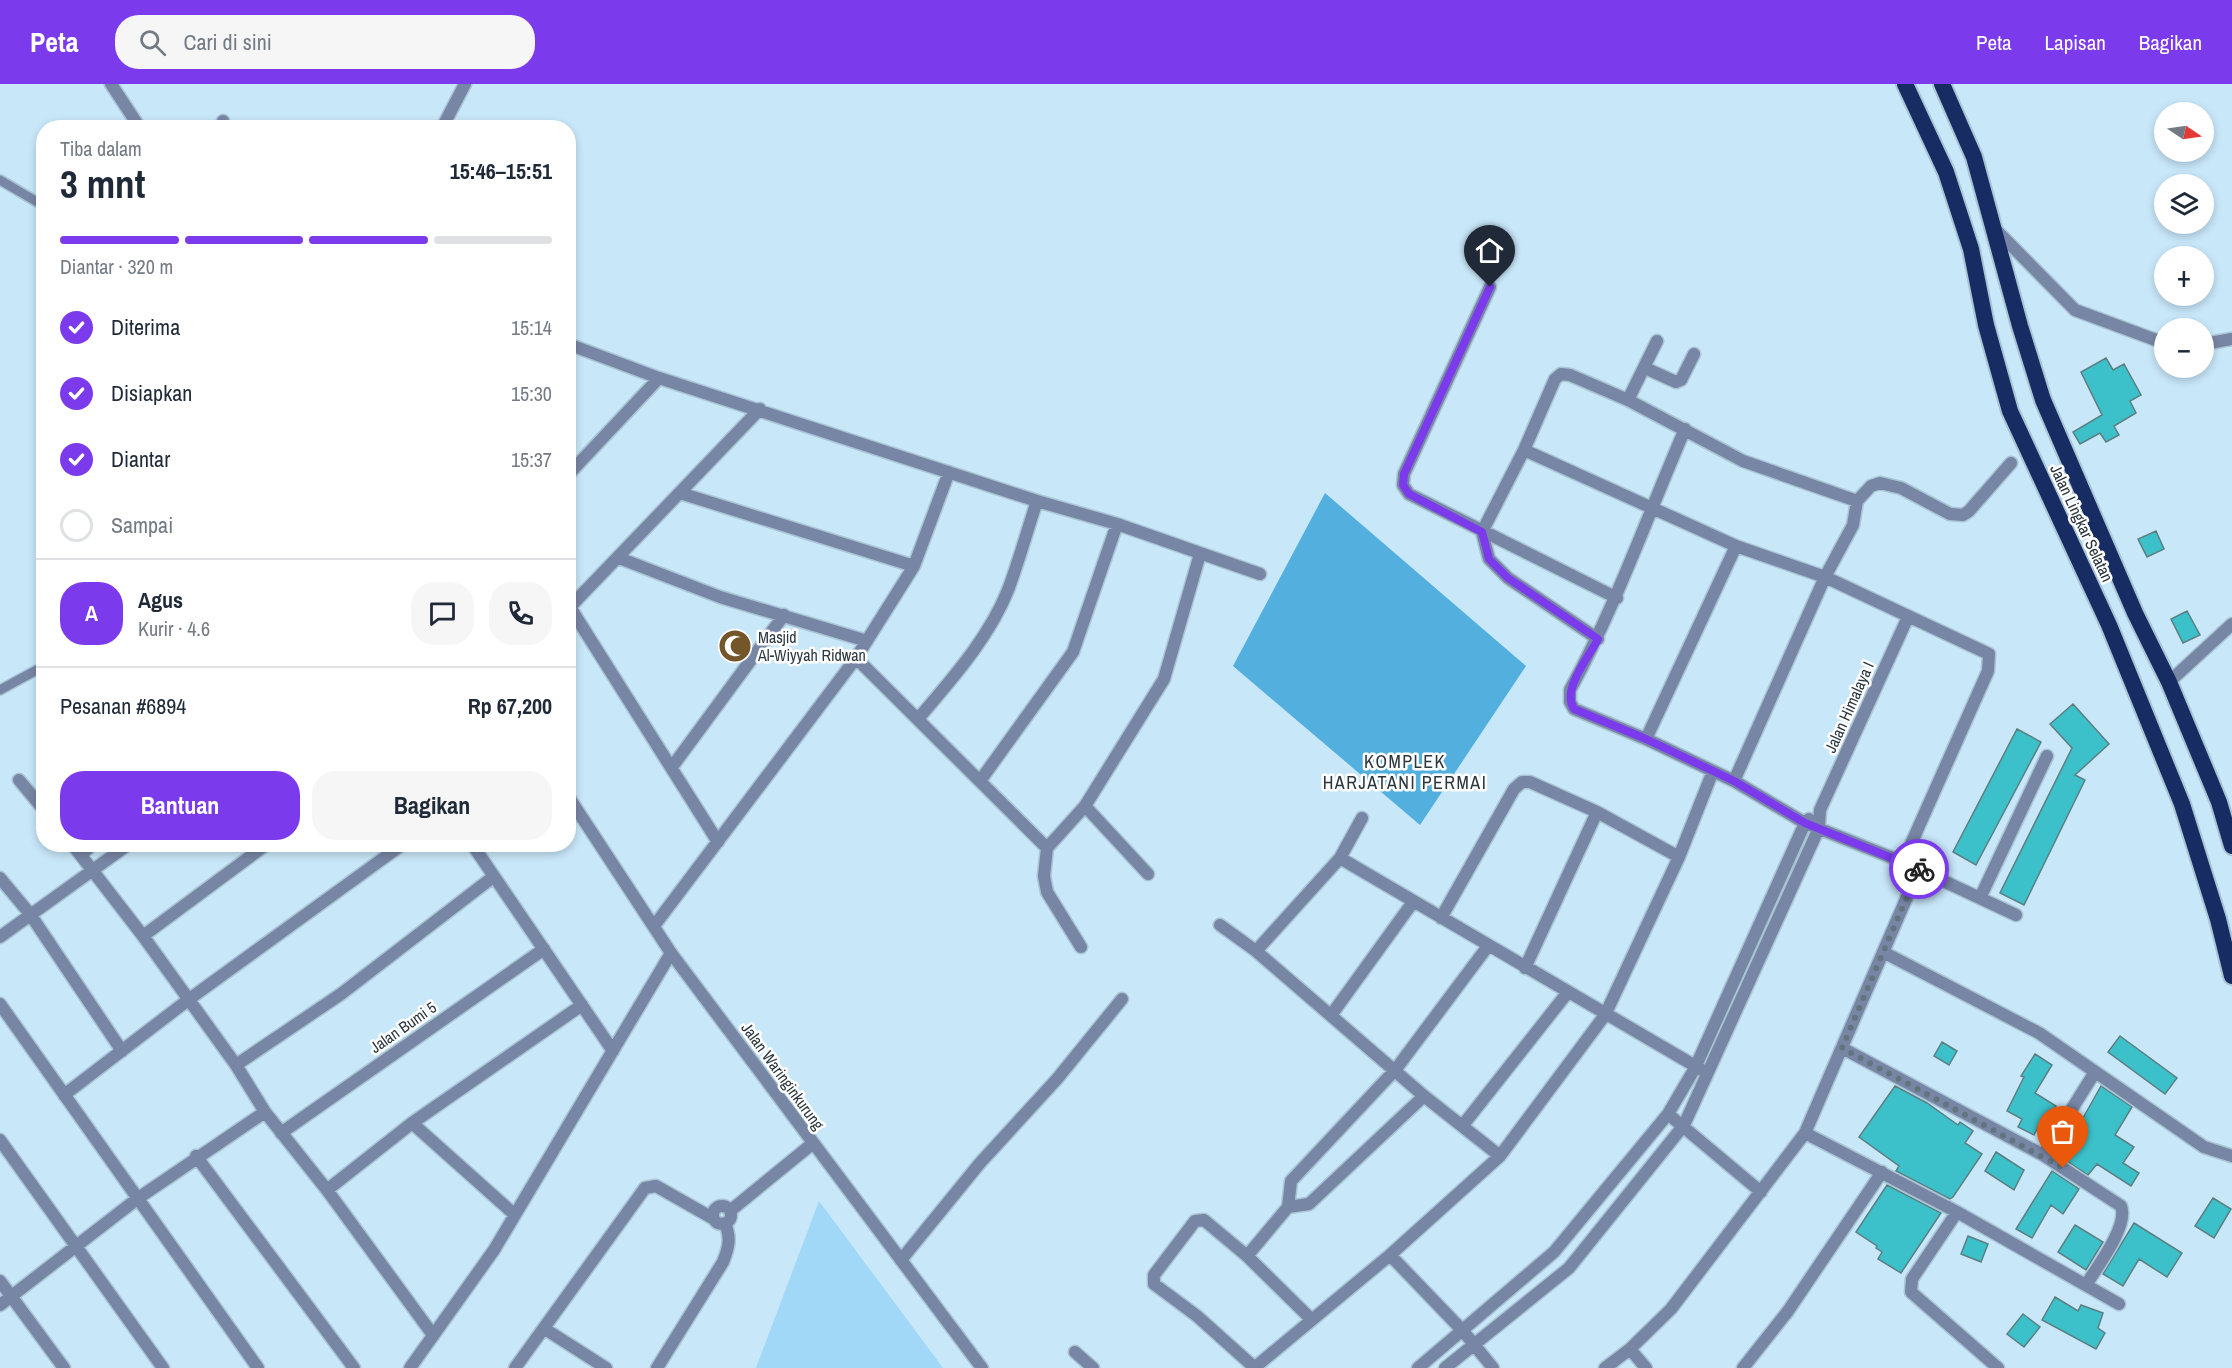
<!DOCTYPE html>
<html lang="id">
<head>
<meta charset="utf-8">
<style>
	body { margin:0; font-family:"Archivo Narrow",sans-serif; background:#f6f6f7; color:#1f2937; height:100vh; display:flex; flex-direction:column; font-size:22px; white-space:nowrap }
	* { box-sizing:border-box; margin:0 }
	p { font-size:20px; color:#747a83 }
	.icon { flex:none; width:33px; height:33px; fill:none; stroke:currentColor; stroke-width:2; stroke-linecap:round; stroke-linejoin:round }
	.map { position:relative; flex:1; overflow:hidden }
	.side { position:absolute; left:36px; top:36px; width:540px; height:732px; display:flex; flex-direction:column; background:#fff; border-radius:24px; box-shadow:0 3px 9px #0003 }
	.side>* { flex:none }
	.needle { width:39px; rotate:103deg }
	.tools { position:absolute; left:2154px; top:18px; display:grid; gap:12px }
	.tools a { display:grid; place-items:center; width:60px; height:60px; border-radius:50%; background:#fff; box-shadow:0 3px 9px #0003; font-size:30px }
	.pin { position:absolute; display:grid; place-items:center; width:51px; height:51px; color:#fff; margin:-62px -26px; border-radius:50% 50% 50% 0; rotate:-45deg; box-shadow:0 0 6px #0007 }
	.pin .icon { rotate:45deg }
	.courier { position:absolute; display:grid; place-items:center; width:60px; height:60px; margin:-30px; border:4px solid #7c3aed; border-radius:50%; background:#fff; color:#222; box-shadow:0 2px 8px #0007 }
	.overview em { font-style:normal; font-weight:700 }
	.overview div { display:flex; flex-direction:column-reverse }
	.overview { display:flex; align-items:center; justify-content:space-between; height:102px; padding:0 24px }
	h1 { font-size:39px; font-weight:700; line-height:45px }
	.bar { display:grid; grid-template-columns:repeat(4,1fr); gap:9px 6px; align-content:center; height:72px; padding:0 24px }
	.bar i { height:8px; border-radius:4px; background:#e0e1e3 }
	.bar .selected { background:#7c3aed }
	.bar p { grid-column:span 4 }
	.line { display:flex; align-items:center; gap:15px; padding:0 24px; border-top:2px solid #e0e1e3 }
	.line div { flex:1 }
	.round { display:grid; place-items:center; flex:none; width:63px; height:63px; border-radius:24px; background:#f6f6f7 }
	ol { padding:0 24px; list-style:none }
	li { display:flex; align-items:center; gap:18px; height:66px }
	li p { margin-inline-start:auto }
	li .icon { padding:6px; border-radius:50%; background:#7c3aed; color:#fff; stroke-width:4 }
	li:last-child { color:#747a83 }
	li i { width:33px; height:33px; border:3px solid #e0e1e3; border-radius:50% }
	.button { display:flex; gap:12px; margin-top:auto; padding:12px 24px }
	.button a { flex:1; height:69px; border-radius:24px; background:#7c3aed; color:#fff; font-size:24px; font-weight:700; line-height:69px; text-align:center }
	.button a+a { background:#f6f6f7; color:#1f2937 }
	header { display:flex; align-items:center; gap:36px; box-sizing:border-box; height:84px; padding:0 30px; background:#7c3aed; color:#fff }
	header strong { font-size:28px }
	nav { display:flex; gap:33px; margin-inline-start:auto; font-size:21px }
	.search { width:420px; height:54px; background:#f6f6f7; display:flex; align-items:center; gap:15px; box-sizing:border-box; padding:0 21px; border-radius:24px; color:#747a83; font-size:22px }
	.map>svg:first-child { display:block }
	.green { fill:#a1d8f8 }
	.forest { fill:#52afde }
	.building { fill:#3cc0ca; stroke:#5c7f82; stroke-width:1.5 }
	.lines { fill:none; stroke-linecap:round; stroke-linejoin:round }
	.service-casing { stroke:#a9c4d4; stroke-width:12 }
	.minor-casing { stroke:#a9c4d4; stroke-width:15 }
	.tertiary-casing { stroke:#a9c4d4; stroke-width:15 }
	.trunk-casing { stroke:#a9c4d4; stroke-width:20 }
	.service { stroke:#7886a5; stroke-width:9 }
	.minor { stroke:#7886a5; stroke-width:12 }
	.tertiary { stroke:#7886a5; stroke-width:12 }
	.trunk { stroke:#182c64; stroke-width:16 }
	.done { stroke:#62757f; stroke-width:6; stroke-dasharray:0 10.8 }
	.route { stroke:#7c3aed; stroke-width:8 }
	.labels { text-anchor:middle; stroke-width:5; stroke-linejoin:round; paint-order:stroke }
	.street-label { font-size:16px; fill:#2b373e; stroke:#fff }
	.poi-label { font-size:16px; fill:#2b373e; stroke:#fff; text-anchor:start }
	.neighbourhood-label { font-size:18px; letter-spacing:1.5px; fill:#2b373e; stroke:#fff }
</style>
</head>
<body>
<header>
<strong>Peta</strong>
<div class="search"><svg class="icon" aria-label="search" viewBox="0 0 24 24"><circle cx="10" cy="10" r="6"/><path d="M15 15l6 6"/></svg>Cari di sini</div>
<nav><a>Peta</a><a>Lapisan</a><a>Bagikan</a></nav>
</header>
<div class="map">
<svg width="2232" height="1284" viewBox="0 0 2232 1284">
	<rect width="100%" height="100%" fill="#c8e7f9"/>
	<path class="green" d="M819,1117L943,1284H756Z"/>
	<path class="forest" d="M1325,409L1526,582L1420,741L1233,582Z"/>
	<path class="building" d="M2106,274L2113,286L2124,280L2141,311L2130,317L2136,329L2114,342L2119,351L2106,358L2100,349L2080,360L2073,348L2102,331L2081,288Z
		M2156,447L2164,465L2147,473L2138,455Z
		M2187,527L2200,551L2183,559L2171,535Z
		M2073,620L2109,660L2075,691L2085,696L2024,821L2000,809L2072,664L2050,640Z
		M2017,645L2041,658L1976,781L1953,768Z
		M2120,952L2177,994L2165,1010L2108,968Z
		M1942,958L1957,967L1949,981L1934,972Z
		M2035,970L2052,981L2035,1009L2056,1022L2042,1045L2038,1043L2034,1051L2018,1043L2022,1035L2007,1027L2024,993L2021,992Z
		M1895,1002L1927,1019L1958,1041L1960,1038L1973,1047L1965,1059L1982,1070L1953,1113L1950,1115L1896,1087L1899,1082L1859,1053Z
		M2101,1002L2132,1023L2115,1051L2134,1063L2123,1079L2139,1089L2131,1102L2097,1080L2088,1091L2061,1073Z
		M1996,1068L2024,1086L2014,1106L1985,1087Z
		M2052,1087L2079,1105L2063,1130L2051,1121L2032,1154L2016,1145Z
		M1887,1101L1941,1129L1901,1189L1878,1175L1882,1168L1876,1164L1877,1162L1856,1148Z
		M2213,1114L2231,1125L2214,1154L2195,1142Z
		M2134,1139L2182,1169L2167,1193L2139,1175L2123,1202L2103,1190Z
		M2075,1141L2103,1158L2086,1186L2058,1168Z
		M1968,1152L1988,1160L1981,1178L1961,1170Z
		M2055,1213L2078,1227L2081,1221L2103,1229L2098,1244L2105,1249L2096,1265L2042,1236Z
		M2023,1230L2040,1243L2024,1263L2007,1250Z"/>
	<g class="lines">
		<defs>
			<path id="service" d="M0,96L44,122
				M0,606L44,582"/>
			<path id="minor" d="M221,44L223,37
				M442,44L465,0
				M1995,145L2075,226L2164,259
				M1490,203L1404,390L1403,401L1409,410L1617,514
				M568,260L659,294L1037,417L1117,440L1260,490
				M2204,260L2232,255
				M1645,284L1676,298L1681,296L1694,270
				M1628,316L1657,257
				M1685,345C1647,433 1616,522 1570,606V618L1574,625L1646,655L1734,697L1805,739L1903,778L2016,831
				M1524,366L1736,462L1825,493L1989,570L1988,587L1903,778
				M568,391L659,294
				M680,409L914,482
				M619,474L720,513L867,557
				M568,520L718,758
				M568,525L760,325
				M1598,555L1508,494L1489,475L1482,448L1524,366L1555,295L1561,290L1570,291L1628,316L1743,377L1857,417
				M856,574L1047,764L1044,792L1047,808L1081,863
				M2169,598L2232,540
				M918,635C951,596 989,554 1008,506C1019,477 1027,447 1037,417
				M1646,655L1736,462
				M672,683L784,531
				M19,696L44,726
				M980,697L1073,568L1117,440
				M1734,697L1825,493L1853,441L1857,417L1871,402L1880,399L1901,404L1950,430L1963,431L1969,427L2011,379
				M1085,722L1148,790
				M72,760L143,852L236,981L265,1028L327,1106L433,1251
				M472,760L613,967
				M1047,764L1085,722L1164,595L1200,470
				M81,771L93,760
				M1340,774L1702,986
				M0,794L30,830L122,967
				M1980,814L2047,672
				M1441,834L1514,705L1522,698H1530L1597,728L1679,773
				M1220,841L1256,867L1424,1012L1500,1072
				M654,842L856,574L914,482L949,388
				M143,852L267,760
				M0,853L129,760
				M1256,867L1340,774L1362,734
				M1883,868L2039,949L2204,1063L2232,1072
				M1525,884L1597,728
				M0,920L258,1284
				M1332,930L1413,818
				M1842,964L2043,1071L2121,1122C2129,1142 2097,1183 2086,1201
				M236,981L341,910L493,793
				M64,1011L188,916L403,760
				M1668,1030L1761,1108
				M412,1039L582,921
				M1463,1041L1568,908
				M281,1049L544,865
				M1805,1049L1957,1128L2119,1220
				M0,1056L163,1284
				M2043,1071L2095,988
				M196,1072L354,1284
				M327,1106L412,1039L515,1131
				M713 1131a9 9 0 1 1 18 0a9 9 0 1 1-18 0Z
				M1288,1123L1309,1120L1424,1012
				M730,1127L812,1060
				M1957,1128L1912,1195L1911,1208L1998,1284
				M1390,1171L1463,1247L1493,1284
				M1247,1172L1288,1123L1291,1097L1396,985L1488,862
				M901,1176L980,1079L1057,995L1122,915
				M0,1197L64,1284
				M0,1221L137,1115L265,1028
				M545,1245L606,1284
				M1630,1265L1646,1284
				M1075,1268L1093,1284
				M410,1284L494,1166L671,869
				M515,1284L645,1104L656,1102L714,1135
				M657,1284L723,1178C729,1163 731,1154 725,1139
				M1254,1284L1390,1171L1500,1072L1605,931L1679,773L1713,687
				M1255,1284L1197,1232L1154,1200V1191L1195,1137L1204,1136L1247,1172L1312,1236
				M1418,1284L1554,1168L1668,1030L1695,984L1805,739L1809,735
				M1445,1284L1569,1184L1684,1041L1819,744L1820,726L1908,533
				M1605,1284L1630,1265L1671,1225L1805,1049L1919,785
				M1743,1284L1788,1227L1882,1088"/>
			<path id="tertiary" d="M111,0L140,44
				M568,712L671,869L982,1284"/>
			<path id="trunk" d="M1905,0L1946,88L1971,165L1986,241L2010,327L2109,541L2182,720L2218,835L2232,892
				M1942,0L1974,73L2020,242L2043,316L2135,529L2169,598L2219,718L2232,762"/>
		</defs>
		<use href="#service" class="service-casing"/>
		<use href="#minor" class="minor-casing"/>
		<use href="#tertiary" class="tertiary-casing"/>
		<use href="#trunk" class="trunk-casing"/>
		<use href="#service" class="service"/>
		<use href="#minor" class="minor"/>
		<use href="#tertiary" class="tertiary"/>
		<use href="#trunk" class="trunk"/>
	</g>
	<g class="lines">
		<path class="done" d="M1919,785L1842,964L2063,1084"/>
		<path class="route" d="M1490,203L1404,390L1403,401L1409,410L1482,448L1489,475L1508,494L1598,555C1589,573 1561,606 1574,625L1646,655L1734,697L1805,739L1919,785"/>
	</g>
	<defs>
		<symbol id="mosque-disc" viewBox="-11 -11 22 22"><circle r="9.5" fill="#73562a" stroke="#fff"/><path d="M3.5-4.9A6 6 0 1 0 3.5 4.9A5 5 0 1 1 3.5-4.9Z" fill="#fff"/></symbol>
	</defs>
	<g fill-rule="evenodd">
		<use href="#mosque-disc" x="716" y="543" width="38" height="38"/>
	</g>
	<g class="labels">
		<g class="street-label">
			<text transform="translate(2082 439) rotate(65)" y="6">Jalan Lingkar Selatan</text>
			<text transform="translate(1849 623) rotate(-66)" y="6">Jalan Himalaya I</text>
			<text transform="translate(403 943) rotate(-35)" y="6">Jalan Bumi 5</text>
			<text transform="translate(783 992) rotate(54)" y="6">Jalan Waringinkurung</text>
		</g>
		<g class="poi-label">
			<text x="758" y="559">Masjid<tspan x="758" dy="18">Al-Wiyyah Ridwan</tspan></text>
		</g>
		<g class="neighbourhood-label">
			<text x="1405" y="684">KOMPLEK<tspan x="1405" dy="21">HARJATANI PERMAI</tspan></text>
		</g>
	</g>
</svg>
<div class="tools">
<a><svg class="needle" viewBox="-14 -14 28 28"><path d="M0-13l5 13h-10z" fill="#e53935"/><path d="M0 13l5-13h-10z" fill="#747a83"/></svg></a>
<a><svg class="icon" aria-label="layers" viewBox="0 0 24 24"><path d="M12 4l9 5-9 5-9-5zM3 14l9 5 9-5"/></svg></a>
<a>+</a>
<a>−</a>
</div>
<div class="pin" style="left:2063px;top:1084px;background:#ea580c"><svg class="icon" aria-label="bag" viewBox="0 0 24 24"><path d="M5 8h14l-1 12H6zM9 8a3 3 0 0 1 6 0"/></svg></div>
<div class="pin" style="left:1490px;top:203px;background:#1f2937"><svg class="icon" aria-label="home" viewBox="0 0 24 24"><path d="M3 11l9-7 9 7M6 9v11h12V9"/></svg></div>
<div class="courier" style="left:1919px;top:785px"><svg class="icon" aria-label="bike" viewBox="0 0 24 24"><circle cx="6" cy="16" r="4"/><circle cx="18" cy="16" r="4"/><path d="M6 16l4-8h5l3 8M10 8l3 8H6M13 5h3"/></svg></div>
<section class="side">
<div class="overview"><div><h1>3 mnt</h1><p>Tiba dalam</p></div><em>15:46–15:51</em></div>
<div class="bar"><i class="selected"></i><i class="selected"></i><i class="selected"></i><i></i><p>Diantar · 320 m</p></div>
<ol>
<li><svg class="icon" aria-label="check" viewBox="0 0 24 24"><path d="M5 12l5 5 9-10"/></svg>Diterima<p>15:14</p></li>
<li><svg class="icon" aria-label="check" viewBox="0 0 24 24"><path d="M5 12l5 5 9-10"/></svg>Disiapkan<p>15:30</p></li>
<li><svg class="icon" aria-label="check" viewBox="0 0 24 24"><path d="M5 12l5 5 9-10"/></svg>Diantar<p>15:37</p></li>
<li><i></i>Sampai</li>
</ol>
<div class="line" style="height:108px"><b class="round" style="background:#7c3aed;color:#fff">A</b><div><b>Agus</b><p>Kurir · 4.6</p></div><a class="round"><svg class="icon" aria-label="chat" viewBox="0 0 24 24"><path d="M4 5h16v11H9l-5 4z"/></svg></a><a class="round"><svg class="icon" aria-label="phone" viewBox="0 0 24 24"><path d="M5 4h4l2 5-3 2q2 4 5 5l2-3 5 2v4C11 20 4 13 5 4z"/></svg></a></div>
<div class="line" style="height:78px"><div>Pesanan #6894</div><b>Rp 67,200</b></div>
<div class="button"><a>Bantuan</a><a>Bagikan</a></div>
</section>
</div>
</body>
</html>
